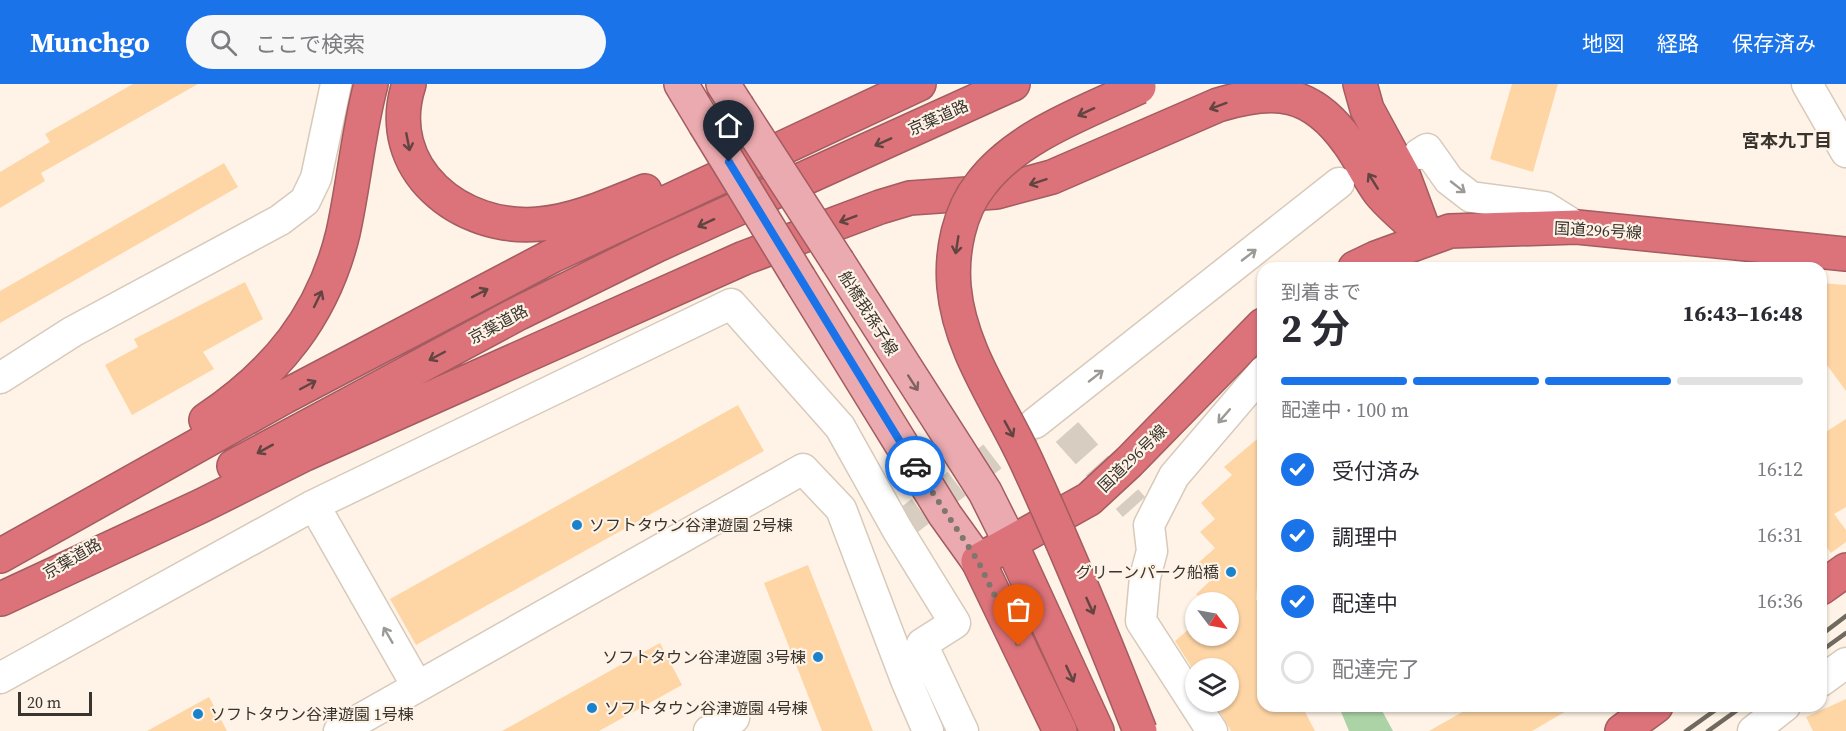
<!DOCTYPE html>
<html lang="ja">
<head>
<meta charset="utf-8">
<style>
	body { margin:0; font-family:"Source Serif 4","Noto Sans JP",serif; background:#f7f7f7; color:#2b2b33; height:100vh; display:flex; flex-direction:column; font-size:22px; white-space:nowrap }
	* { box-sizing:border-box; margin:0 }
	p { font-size:20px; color:#7c7c81 }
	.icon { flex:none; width:33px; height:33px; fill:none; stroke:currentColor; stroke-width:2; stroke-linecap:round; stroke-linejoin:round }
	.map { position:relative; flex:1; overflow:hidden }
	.panel { position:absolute; left:1257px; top:178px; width:570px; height:450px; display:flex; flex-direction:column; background:#fff; border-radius:18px; box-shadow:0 2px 4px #0004 }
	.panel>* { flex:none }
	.needle { width:39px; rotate:122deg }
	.buttons { position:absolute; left:1185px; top:508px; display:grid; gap:12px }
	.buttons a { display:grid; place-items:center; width:54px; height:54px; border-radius:50%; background:#fff; box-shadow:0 2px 4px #0004; font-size:30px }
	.scale { position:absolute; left:18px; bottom:15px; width:74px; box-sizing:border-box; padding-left:6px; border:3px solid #39342d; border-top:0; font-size:16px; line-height:21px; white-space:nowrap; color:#39342d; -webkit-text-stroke:4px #fef3e6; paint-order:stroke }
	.pin { position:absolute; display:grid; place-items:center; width:51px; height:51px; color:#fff; margin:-62px -26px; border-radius:50% 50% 50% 0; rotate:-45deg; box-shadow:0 0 6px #0007 }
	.pin .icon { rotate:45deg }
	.courier { position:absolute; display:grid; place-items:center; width:60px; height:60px; margin:-30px; border:4px solid #1a73e8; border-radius:50%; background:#fff; color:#222; box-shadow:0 2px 8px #0007 }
	.overview em { font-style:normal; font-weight:700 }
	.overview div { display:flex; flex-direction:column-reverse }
	.overview { display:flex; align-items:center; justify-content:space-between; height:102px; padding:0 24px }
	h1 { font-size:39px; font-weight:700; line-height:45px }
	.bar { display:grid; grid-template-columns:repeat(4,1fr); gap:9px 6px; align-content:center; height:72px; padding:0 24px }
	.bar i { height:8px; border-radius:4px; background:#e1e1e2 }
	.bar .current { background:#1a73e8 }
	.bar p { grid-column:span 4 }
	ol { padding:0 24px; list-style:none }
	li { display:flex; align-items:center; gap:18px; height:66px }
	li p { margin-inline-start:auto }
	li .icon { padding:6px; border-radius:50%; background:#1a73e8; color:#fff; stroke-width:4 }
	li:last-child { color:#7c7c81 }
	li i { width:33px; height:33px; border:3px solid #e1e1e2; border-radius:50% }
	header { display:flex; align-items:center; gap:36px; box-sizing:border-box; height:84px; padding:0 30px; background:#1a73e8; color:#fff }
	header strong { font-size:28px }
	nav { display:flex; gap:33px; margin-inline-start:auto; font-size:21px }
	.search { width:420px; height:54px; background:#f7f7f7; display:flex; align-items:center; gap:15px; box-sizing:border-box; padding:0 21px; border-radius:33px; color:#7c7c81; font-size:22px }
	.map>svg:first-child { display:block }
	.green { fill:#acd3a6 }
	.building { fill:#fed6a6 }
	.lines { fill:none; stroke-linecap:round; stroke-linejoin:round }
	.minor-tunnel { stroke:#d7cdc1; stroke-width:30; stroke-dasharray:30 15; stroke-linecap:butt }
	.minor-casing { stroke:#d7caba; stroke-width:33 }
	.major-casing { stroke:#a35c5f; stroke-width:36 }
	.highway-casing { stroke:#a35c5f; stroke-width:36 }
	.minor { stroke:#fff; stroke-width:30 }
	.major { stroke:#eaaaaf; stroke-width:33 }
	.highway { stroke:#dc727a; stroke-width:33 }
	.rail { stroke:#706960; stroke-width:4.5 }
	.major-bridge-casing { stroke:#a35c5f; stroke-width:36; stroke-linecap:butt }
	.highway-bridge-casing { stroke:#a35c5f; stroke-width:36; stroke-linecap:butt }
	.major-bridge { stroke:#eaaaaf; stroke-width:33 }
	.highway-bridge { stroke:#dc727a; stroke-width:33 }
	.oneway { stroke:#624440 }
	.oneway2 { stroke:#9c9a96 }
	.oneway3 { stroke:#806361 }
	.done { stroke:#7e776e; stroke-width:6; stroke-dasharray:0 10.8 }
	.route { stroke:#1a73e8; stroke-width:8 }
	.poi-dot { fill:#1982cc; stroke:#fef3e6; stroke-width:2 }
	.labels { text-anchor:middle; stroke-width:4.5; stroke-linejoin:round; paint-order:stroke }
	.street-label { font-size:16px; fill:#39342d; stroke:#fef3e6 }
	.poi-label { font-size:16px; fill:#39342d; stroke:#fef3e6; text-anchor:start }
	.neighbourhood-label { font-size:18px; font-weight:bold; fill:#39342d; stroke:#fef3e6 }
</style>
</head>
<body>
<header>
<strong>Munchgo</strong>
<div class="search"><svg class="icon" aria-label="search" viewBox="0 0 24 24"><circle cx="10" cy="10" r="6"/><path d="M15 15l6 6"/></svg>ここで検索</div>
<nav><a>地図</a><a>経路</a><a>保存済み</a></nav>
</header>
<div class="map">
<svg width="1846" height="647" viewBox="0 0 1846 647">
	<rect width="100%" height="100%" fill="#fef3e6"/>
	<path class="green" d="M1339,623H1380L1393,647H1349Z"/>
	<path class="building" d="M133,0H198L41,89L45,97L0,124V88L50,58L45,50Z
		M1512,0H1558L1533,88L1490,75Z
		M224,79L238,103L0,239V207Z
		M245,198L263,235L203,268L214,285L132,331L105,281L138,263L134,255Z
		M1821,199L1846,201V307L1821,273Z
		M738,321L764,367L416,561L390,515Z
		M1846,335V423L1834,430L1846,446V458L1831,469L1821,456V351Z
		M1263,350V425L1256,516H1263V622H1302L1315,647H1231L1214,618H1228V585H1196V590L1175,557L1196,539V552H1228V519H1204L1196,510L1211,496L1197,480L1215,464L1200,448L1215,435L1201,419L1232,391L1224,383Z
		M808,481L873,647H822L764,499Z
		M660,559L682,601L599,647H502Z
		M209,613L227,647H147Z
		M1846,615V647H1813L1806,633Z
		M1473,622H1575L1532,647H1429Z"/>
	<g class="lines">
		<path class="minor-tunnel" d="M1067,348L1134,423
			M897,445L1035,340"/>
		<defs>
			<path id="minor" d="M1807,0L1846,68
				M1419,70L1427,65L1449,96L1471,113L1545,123L1577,143
				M0,294L72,248L280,136L305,117L316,94L336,0
				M1035,339L1339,99
				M314,421L417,602
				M0,594L314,421L731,220L840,343L897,445L955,539L922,560L963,647
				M1821,597L1846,579
				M339,647L803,385L841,425L906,596L928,647
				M709,647L734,634
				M1212,647L1141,537L1145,493L1152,467L1149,441L1174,392L1263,288
				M1753,647L1785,622"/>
			<path id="major" d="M681,0L705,40
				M723,0L737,22
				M838,178L985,408L1011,460
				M799,194L945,431L978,477"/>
			<path id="highway" d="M409,0C381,85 461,148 540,140C576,137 612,120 645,107
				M1360,0L1367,25L1404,93L1424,147
				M1355,184L1376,174L1450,147L1577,143L1846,170
				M206,336C276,289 323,232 343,149C354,99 358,49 371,0
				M234,382L519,229L657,161L1013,0
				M1011,460L1097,647
				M0,472L284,313L552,172L919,0
				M1821,504L1846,486
				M1,515L201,422L305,370L744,174L880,123L910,114L996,108L1052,93L1218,21C1275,4 1311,6 1348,58C1360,74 1368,93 1380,109C1393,125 1412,139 1427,154
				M1060,647L978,477L1089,415L1129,378L1263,241
				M1622,647L1656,622"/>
		</defs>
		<use href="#minor" class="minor-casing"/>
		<use href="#major" class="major-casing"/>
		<use href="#highway" class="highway-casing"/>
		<use href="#minor" class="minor"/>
		<use href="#major" class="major"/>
		<use href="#highway" class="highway"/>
		<path class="rail" d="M1821,551L1846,532
			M1821,567L1846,549
			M1686,647L1721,622
			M1708,647L1743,622"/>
		<defs>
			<path id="major-bridge" d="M737,22L838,178
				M705,40L799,194"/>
			<path id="highway-bridge" d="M1139,3C1086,28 1017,52 981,100C959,127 951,168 954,203C960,269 1003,324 1029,383C1069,470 1105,558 1140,647"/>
		</defs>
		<use href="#major-bridge" class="major-bridge-casing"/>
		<use href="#highway-bridge" class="highway-bridge-casing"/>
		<use href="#major-bridge" class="major-bridge"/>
		<use href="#highway-bridge" class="highway-bridge"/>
	</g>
	<defs><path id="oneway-shaft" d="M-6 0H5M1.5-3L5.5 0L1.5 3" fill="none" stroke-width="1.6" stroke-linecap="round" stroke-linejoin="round" transform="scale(1.5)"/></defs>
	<g class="oneway">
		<use href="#oneway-shaft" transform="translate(1218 22) rotate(160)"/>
		<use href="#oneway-shaft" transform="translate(1086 28) rotate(155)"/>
		<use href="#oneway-shaft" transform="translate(408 58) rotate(79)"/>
		<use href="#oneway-shaft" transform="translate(883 58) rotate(156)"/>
		<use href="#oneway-shaft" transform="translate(1373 97) rotate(-122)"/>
		<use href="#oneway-shaft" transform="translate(1038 98) rotate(162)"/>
		<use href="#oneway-shaft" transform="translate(848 135) rotate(159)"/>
		<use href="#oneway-shaft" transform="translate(706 139) rotate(155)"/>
		<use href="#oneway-shaft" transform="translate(957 161) rotate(99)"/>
		<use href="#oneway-shaft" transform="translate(480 209) rotate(-27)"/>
		<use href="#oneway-shaft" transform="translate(318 215) rotate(-64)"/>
		<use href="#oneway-shaft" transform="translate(437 272) rotate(152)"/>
		<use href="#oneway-shaft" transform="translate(308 301) rotate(-28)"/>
		<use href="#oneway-shaft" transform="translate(1009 345) rotate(61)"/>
		<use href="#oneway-shaft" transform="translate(265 365) rotate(151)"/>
		<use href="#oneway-shaft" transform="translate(1090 522) rotate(66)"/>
		<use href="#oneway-shaft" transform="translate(1070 590) rotate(65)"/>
	</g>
	<g class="oneway2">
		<use href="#oneway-shaft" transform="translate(1458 103) rotate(38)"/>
		<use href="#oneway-shaft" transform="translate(1249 171) rotate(-38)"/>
		<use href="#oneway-shaft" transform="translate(1096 292) rotate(-38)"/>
		<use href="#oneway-shaft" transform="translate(1224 332) rotate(131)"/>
		<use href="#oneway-shaft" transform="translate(388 551) rotate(-120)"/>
	</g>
	<use class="oneway3" href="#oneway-shaft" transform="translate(913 299) rotate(57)"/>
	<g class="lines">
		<path class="done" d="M915,382L978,477L1019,562"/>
		<path class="route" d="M729,78L915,382"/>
	</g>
	<g class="poi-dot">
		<circle cx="577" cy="441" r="6"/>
		<circle cx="1231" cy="488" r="6"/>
		<circle cx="818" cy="573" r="6"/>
		<circle cx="592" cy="624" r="6"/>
		<circle cx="198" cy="630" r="6"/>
	</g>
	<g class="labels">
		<g class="street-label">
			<text transform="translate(938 33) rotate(-24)" y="6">京葉道路</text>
			<text transform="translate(1598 146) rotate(3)" y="6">国道296号線</text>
			<text transform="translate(869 229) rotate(58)" y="6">船橋我孫子線</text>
			<text transform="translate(498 240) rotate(-28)" y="6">京葉道路</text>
			<text transform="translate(1132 374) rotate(-44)" y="6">国道296号線</text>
			<text transform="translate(72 474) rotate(-30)" y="6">京葉道路</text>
		</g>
		<g class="poi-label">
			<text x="589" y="447">ソフトタウン谷津遊園 2号棟</text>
			<text x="1219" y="494" text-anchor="end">グリーンパーク船橋</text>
			<text x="806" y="579" text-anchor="end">ソフトタウン谷津遊園 3号棟</text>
			<text x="604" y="630">ソフトタウン谷津遊園 4号棟</text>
			<text x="210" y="636">ソフトタウン谷津遊園 1号棟</text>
		</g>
		<g class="neighbourhood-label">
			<text x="1787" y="63">宮本九丁目</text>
		</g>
	</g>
</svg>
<div class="buttons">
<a><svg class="needle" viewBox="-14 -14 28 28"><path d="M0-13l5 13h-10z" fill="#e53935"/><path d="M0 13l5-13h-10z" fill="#7c7c81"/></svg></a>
<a><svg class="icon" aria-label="layers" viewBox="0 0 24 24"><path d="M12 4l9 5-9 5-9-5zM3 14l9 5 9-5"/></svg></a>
</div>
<div class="scale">20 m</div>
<div class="pin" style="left:1019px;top:562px;background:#ea580c"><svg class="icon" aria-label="bag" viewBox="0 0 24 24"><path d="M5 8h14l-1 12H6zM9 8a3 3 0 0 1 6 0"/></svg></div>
<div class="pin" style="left:729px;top:78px;background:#1f2937"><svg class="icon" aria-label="home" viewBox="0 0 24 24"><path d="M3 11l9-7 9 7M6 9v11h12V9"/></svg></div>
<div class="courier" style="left:915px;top:382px"><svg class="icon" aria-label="car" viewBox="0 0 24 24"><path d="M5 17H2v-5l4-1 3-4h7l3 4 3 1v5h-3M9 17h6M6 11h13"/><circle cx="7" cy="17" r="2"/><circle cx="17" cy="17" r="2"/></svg></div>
<section class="panel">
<div class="overview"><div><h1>2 分</h1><p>到着まで</p></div><em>16:43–16:48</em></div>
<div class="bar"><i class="current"></i><i class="current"></i><i class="current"></i><i></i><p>配達中 · 100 m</p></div>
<ol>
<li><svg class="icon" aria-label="check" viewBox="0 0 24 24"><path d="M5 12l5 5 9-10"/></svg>受付済み<p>16:12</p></li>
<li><svg class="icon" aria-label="check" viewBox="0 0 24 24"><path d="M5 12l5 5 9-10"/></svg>調理中<p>16:31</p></li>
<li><svg class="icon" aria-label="check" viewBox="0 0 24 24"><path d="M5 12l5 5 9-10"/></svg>配達中<p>16:36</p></li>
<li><i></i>配達完了</li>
</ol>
</section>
</div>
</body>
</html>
